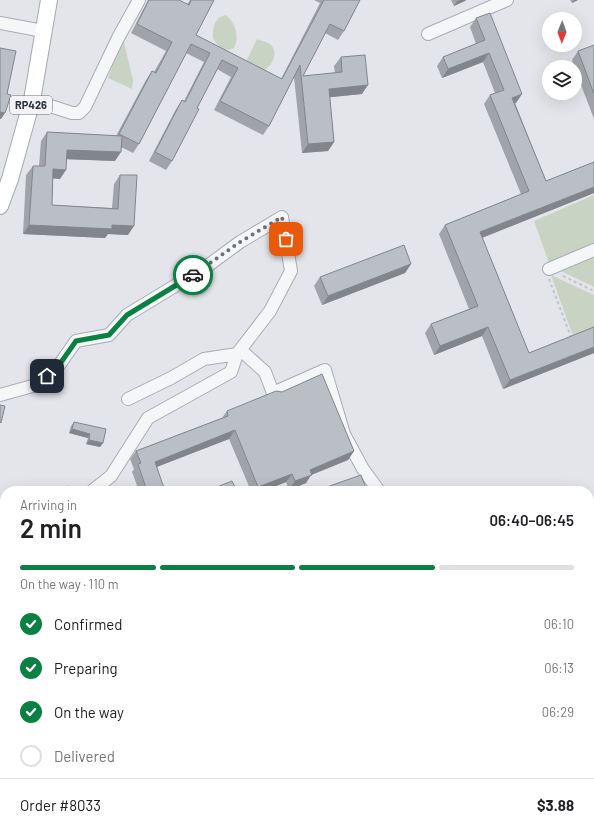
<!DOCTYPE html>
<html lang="en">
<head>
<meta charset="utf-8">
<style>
	body { margin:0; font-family:Barlow,sans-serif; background:#f6f6f6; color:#202124; height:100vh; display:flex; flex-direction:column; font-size:15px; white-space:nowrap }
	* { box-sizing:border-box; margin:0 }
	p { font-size:13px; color:#757577 }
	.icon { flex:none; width:22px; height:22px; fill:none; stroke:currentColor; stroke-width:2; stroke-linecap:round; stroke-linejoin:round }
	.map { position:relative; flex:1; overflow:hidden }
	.side { position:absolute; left:0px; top:486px; width:594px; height:352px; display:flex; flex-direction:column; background:#fff; border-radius:16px 16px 0 0; box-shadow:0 4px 16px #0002 }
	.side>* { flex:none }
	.needle { width:26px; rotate:181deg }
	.tools { position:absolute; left:542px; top:12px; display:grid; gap:8px }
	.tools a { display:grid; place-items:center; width:40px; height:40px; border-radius:50%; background:#fff; box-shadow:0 4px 16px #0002; font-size:20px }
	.pin { position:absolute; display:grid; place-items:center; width:34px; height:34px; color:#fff; margin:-17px; border-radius:8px; box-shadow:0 2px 6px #0006 }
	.courier { position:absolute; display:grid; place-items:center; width:40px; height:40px; margin:-20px; border:3px solid #0b8043; border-radius:50%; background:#fff; color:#222; box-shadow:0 1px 5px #0007 }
	.overview em { font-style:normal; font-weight:600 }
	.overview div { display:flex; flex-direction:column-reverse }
	.overview { display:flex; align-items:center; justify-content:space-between; height:68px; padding:0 20px }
	h1 { font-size:26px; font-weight:600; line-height:30px }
	.bar { display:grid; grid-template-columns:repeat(4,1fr); gap:6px 4px; align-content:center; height:48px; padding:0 20px }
	.bar i { height:5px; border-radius:3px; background:#e0e0e0 }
	.bar .active { background:#0b8043 }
	.bar p { grid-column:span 4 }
	.line { display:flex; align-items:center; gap:10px; padding:0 20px; border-top:1px solid #e0e0e0 }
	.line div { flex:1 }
	ol { padding:0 20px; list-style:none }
	li { display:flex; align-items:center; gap:12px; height:44px }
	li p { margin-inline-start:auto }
	li .icon { padding:4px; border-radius:50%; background:#0b8043; color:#fff; stroke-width:4 }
	li:last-child { color:#757577 }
	li i { width:22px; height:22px; border:2px solid #e0e0e0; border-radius:50% }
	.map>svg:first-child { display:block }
	.green { fill:#c8d3c4 }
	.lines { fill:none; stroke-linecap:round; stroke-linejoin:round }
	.minor-casing { stroke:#a8acb4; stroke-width:14 }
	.major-casing { stroke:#a3aab4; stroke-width:18 }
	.path { stroke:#c1c3c8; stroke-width:2; stroke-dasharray:3 3; stroke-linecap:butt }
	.minor { stroke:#f5f6f8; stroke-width:12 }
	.major { stroke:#fff; stroke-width:16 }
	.wall { fill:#a0a4aa }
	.shaded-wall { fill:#82868b }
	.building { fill:#babfc6; stroke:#82868b }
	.done { stroke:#6c717c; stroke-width:4; stroke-dasharray:0 7.2 }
	.route { stroke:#0b8043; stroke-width:5 }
	.labels { text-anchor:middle; stroke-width:3; stroke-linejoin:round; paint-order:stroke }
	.shield { fill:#f2f4f7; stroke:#676d77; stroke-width:1 }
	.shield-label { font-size:11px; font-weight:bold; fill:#2c3340 }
</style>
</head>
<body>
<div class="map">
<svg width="594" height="838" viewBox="0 0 594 838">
	<rect width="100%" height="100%" fill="#e3e5ea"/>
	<path class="green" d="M226,15C235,23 240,36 234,48C224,53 218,47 213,38C213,28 214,17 226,15Z
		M123,38L133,80L132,89L108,78Z
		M257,39C261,41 267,42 270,44C279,52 273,64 265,70H260L245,64Z
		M594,195V245L549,263L534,221Z
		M594,257V287L561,271Z
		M551,275L594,295V327L573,336Z"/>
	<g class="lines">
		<defs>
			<path id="minor" d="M0,23L43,31
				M428,34L507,0
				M32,100L72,113H79L85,107L118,38L139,0
				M549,269L594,250
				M0,395L36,385L57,368L76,341L109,335L127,315L206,267L240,242L282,217L291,271L270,311L237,354L231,372L148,418L111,476L92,491
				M128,399L171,378L204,359L244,353L265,372L273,393L325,370L344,434L363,469L379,491
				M0,747L5,731
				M0,758L5,761
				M589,765L594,768
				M90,833L95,838"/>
			<path id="major" d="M0,206L10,179L32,100L49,0"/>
		</defs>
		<use href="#minor" class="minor-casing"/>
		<use href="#major" class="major-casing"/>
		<path class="path" d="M563,276L594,291
			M549,279L571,337"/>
		<use href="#minor" class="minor"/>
		<use href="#major" class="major"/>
	</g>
	<path class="wall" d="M148,0H179L187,4L190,0H214L196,35L281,79L320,3L314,0H360L344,31L338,40L325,33L303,76L335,73L334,66L341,57L362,94L330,97L334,142L328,151L302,153L294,77L269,126L263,135L214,110L231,77L217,69L197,108L172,161L166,170L149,161L176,109L182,100L184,101L204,62L186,53L139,144L133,153L121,147L115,161L67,159L60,179L53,178L52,205L112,208L114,184L120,175L128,235L108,234L105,238L23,234L26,175L33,166H39L41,141L47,132L116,136L146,80L152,71L154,72L166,51L131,33Z
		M451,0H466L465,1L454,6Z
		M570,0H578L572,3Z
		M476,18L516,103H515L546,181L594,162V193L482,238L529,353L594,327V353L503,389L482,336L434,355L425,333L431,324L469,309L439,234L445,225L521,194L484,104L490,95L495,93L483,62L442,78L437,66L443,57L476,44L470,27Z
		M594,45V119L575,69V67H574L572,60L578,51Z
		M411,264L405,273L322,305L314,286L320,277Z
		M227,411L354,451L348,460L311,475L306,483L289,490L286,482L264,491H251L229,439L156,467L165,491H139L132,472L134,469L130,459L136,451L222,418Z
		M74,422L103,443L100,447L86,444L88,438L69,433L71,426Z
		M594,515V540L589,533V518Z"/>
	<path class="shaded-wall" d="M460,0H466L465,1L454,6L457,1Z
		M574,0H578L572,3Z
		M489,53L483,62L442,78L448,69Z
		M368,85L362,94L323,98L329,89Z
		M522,94L516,103L506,107L512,98Z
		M0,112L5,113L1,119H0Z
		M334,142L328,151L302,153L308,144Z
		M67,150L121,152L115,161L61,159Z
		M53,169L66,170L60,179L47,178Z
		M594,187V193L474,241L480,232Z
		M29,225H112L134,226L128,235L108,234L105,238L23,234Z
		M411,264L405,273L322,305L328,296Z
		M488,327L482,336L434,355L440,346Z
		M594,347V353L503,389L510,380Z
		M72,429L90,434L88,438L69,433Z
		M235,430L229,439L149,470L155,462Z
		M89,440L103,443L100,447L86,444Z
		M354,451L348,460L311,475L306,483L289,490L295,481L310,470Z
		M292,474L286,482L264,491H256L258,487Z"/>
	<path class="building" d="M149,0H179L189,5L191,0H214L196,35L282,79L324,0H360L344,31L330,24L303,76L342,72L341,57L365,55L368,85L329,89L334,142L308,144L300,65L269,126L220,101L238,68L222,60L197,108L199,109L172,161L155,152L182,100L185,102L210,53L191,44L139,144L119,134L152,71L156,73L172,42L137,24Z
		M490,13L522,94L512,98L546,181L594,162V187L480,232L529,353L594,327V347L510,380L488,327L440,346L431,324L478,306L445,225L529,191L490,95L504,90L489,53L448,69L443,57L485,40L476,18Z
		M594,45V94L578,51Z
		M0,48L16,51L7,94L11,95L5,113L0,112Z
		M47,132L122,136L121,152L67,150L66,170L53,169L52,205L118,209L120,175H137L134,226L112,225V229L29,225L33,166H45Z
		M404,245L411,264L328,296L320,277Z
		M322,374L354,451L310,470L312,475L295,481L292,474L258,487L235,430L155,462L165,491H147L138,464L141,463L136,451L228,416L227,411L276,391L282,392Z
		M0,405L5,406L1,423L0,422Z
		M74,422L106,429L103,443L89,440L90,434L72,429Z
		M361,475L367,491H325L324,488Z
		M232,481L237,491H207Z
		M68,486L77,490L76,491H65Z
		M594,515V532L589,526V518Z
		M0,784L5,786L1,795H0Z
		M2,810L5,811V833H23L30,838H3L0,837V815Z"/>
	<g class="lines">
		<path class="done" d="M193,275L240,242L282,217L286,239"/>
		<path class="route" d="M47,376L57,368L76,341L109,335L127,315L193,275"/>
	</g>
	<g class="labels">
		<rect class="shield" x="10" y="96" width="42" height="18" rx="3"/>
		<g class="shield-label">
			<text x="31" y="109">RP426</text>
		</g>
	</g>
</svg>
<div class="tools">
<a><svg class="needle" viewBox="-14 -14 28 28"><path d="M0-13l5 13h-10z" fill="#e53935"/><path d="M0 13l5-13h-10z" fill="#757577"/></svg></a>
<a><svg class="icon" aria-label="layers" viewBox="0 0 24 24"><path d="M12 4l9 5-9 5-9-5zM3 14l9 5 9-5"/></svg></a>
</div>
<div class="pin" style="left:286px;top:239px;background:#ea580c"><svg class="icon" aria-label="bag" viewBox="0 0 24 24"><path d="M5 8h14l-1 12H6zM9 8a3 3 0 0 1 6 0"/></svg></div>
<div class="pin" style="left:47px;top:376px;background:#1f2937"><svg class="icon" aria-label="home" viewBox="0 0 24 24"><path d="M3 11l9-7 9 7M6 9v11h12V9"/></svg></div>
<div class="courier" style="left:193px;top:275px"><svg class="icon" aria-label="car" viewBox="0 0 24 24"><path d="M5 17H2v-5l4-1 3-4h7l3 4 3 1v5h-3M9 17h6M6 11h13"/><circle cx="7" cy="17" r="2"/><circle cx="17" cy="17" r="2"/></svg></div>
<section class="side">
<div class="overview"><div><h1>2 min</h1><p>Arriving in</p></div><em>06:40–06:45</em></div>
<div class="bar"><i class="active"></i><i class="active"></i><i class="active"></i><i></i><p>On the way · 110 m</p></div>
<ol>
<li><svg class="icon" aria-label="check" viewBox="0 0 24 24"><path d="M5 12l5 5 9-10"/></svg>Confirmed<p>06:10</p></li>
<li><svg class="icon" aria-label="check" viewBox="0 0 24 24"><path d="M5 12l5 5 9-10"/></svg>Preparing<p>06:13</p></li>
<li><svg class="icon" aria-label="check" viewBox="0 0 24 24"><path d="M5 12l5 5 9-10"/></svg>On the way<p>06:29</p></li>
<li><i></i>Delivered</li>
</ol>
<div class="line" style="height:52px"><div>Order #8033</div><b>$3.88</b></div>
</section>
</div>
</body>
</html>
